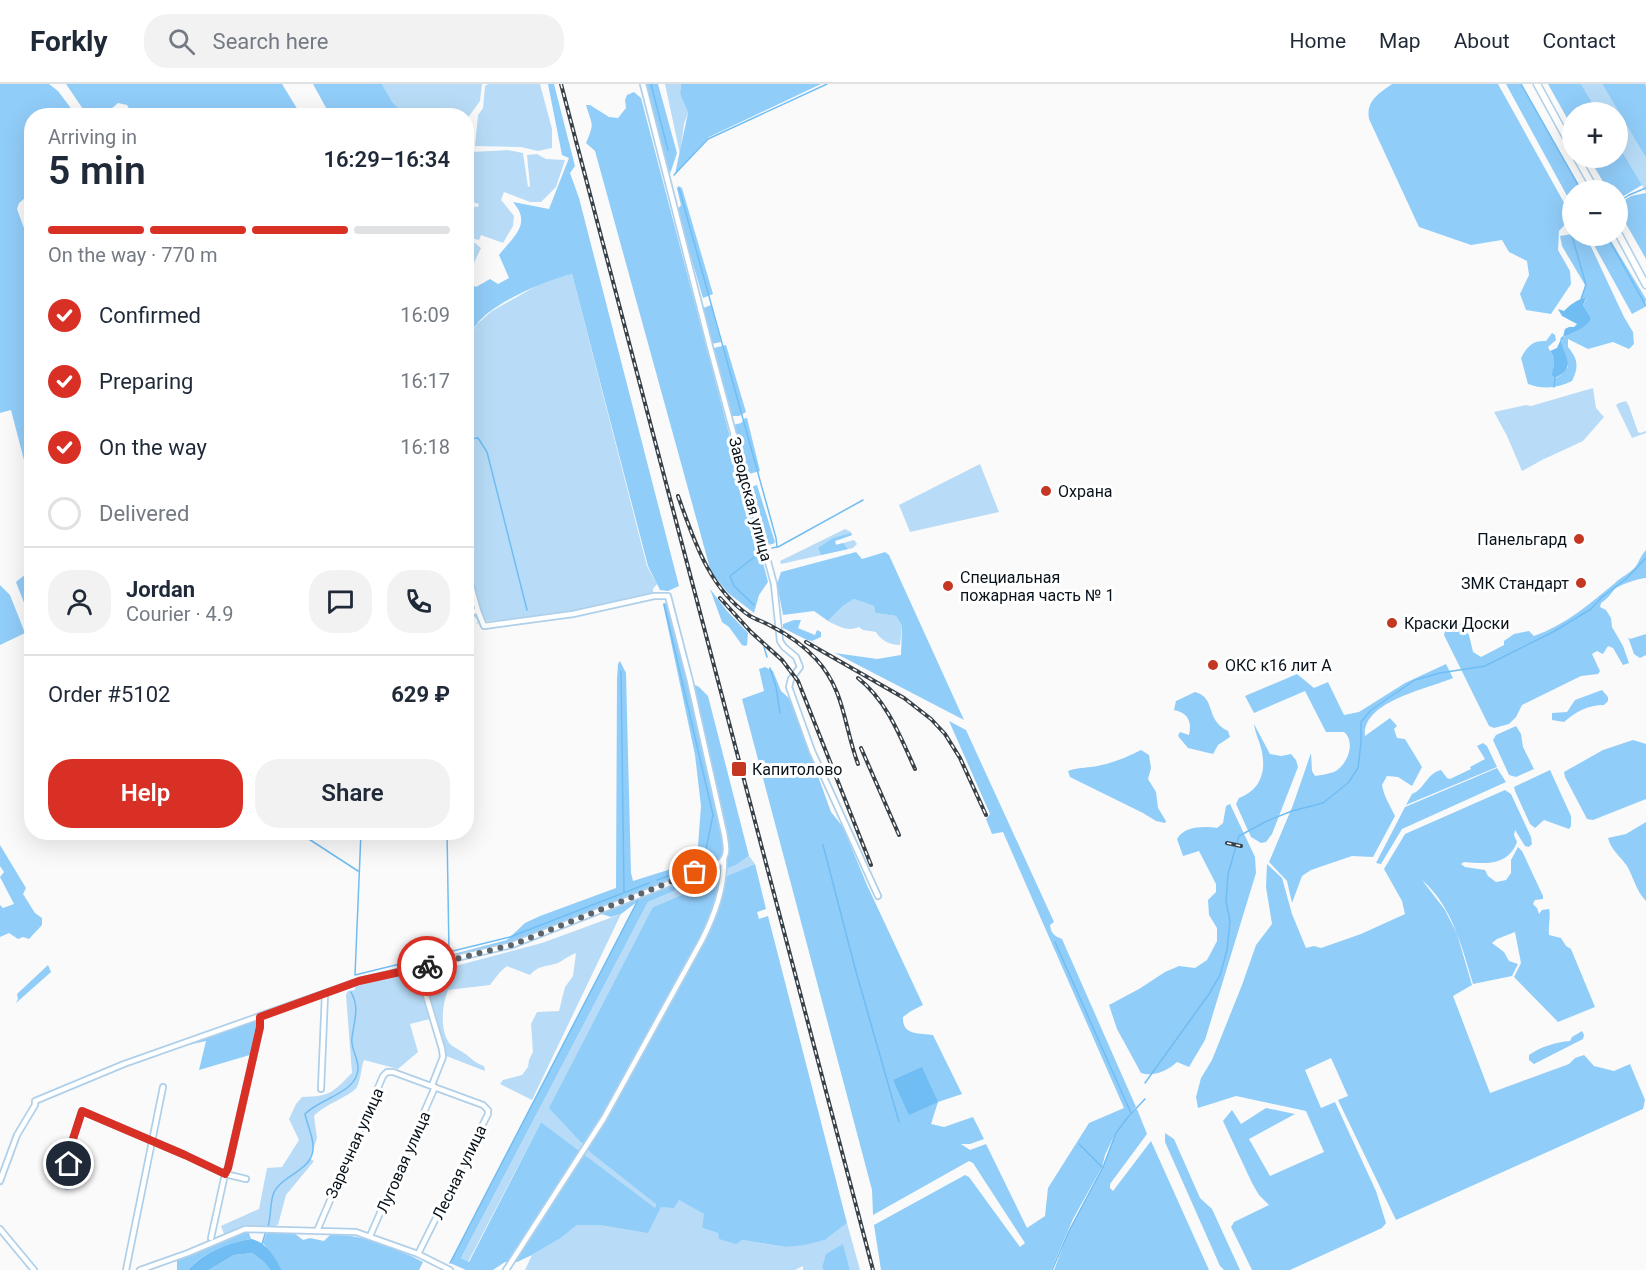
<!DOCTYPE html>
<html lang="en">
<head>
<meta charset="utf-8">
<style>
	body { margin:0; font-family:Roboto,sans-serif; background:#f2f2f3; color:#1f2937; height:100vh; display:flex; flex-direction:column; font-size:22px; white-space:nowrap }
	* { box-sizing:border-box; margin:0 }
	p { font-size:20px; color:#747a83 }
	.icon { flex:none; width:33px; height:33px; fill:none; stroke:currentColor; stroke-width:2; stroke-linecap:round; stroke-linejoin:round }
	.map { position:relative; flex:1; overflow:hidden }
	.details { position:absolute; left:24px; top:24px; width:450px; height:732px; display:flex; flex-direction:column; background:#fff; border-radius:24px; box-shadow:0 6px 24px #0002 }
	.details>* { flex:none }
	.buttons { position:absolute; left:1562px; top:18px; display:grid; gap:12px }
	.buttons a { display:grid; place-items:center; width:66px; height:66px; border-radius:50%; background:#fff; box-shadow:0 6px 24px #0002; font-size:30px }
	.pin { position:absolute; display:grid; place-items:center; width:51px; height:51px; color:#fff; margin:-26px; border:3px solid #fff; border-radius:50%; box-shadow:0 2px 6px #0007 }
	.courier { position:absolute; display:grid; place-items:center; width:60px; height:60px; margin:-30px; border:4px solid #d93025; border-radius:50%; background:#fff; color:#222; box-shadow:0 2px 8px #0007 }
	.headline em { font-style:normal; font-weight:600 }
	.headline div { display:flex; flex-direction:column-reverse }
	.headline { display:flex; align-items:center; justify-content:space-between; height:102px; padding:0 24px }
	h1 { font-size:39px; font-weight:600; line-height:45px }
	.bar { display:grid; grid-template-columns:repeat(4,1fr); gap:9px 6px; align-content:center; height:72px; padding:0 24px }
	.bar i { height:8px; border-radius:4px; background:#e0e1e3 }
	.bar .current { background:#d93025 }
	.bar p { grid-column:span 4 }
	.line { display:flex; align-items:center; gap:15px; padding:0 24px; border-top:2px solid #e0e1e3 }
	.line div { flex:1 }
	.round { display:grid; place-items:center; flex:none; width:63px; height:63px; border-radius:24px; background:#f2f2f3 }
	ol { padding:0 24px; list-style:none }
	li { display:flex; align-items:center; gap:18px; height:66px }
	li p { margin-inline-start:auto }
	li .icon { padding:6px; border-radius:50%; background:#d93025; color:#fff; stroke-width:4 }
	li:last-child { color:#747a83 }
	li i { width:33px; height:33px; border:3px solid #e0e1e3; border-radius:50% }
	.cta { display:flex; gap:12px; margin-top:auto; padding:12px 24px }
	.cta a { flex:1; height:69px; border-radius:24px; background:#d93025; color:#fff; font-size:24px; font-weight:600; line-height:69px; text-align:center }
	.cta a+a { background:#f2f2f3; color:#1f2937 }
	header { display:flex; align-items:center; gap:36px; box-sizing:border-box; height:84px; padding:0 30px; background:#fff; border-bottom:2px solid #e0e1e3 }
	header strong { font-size:28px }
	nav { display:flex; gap:33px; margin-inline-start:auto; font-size:21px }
	.search { width:420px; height:54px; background:#f2f2f3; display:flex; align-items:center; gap:15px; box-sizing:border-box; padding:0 21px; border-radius:24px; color:#747a83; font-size:22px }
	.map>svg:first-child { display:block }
	.green { fill:#b8dcf7 }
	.forest { fill:#91cdf9 }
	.water { fill:#70bdf3 }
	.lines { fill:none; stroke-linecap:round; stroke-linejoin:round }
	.stream { stroke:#70bdf3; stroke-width:1.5 }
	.street-casing { stroke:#b0d0e9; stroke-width:8 }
	.secondary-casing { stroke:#b0d0e9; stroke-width:9 }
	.street { stroke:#fff; stroke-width:4.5 }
	.secondary { stroke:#fff; stroke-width:6 }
	.rail-casing { stroke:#384148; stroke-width:4 }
	.rail { stroke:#fff; stroke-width:1.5; stroke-dasharray:4.5; stroke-linecap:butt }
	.done { stroke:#5d646a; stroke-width:6; stroke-dasharray:0 10.8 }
	.route { stroke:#d93025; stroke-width:8 }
	.poi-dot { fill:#c33723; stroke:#fff; stroke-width:2 }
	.labels { text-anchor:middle; stroke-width:6; stroke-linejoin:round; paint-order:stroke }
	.poi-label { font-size:16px; fill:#08131c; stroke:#fff; text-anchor:start }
	.street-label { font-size:16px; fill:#08131c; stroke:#fff }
</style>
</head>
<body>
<header>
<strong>Forkly</strong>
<div class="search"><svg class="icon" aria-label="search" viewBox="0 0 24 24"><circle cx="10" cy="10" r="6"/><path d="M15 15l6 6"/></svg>Search here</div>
<nav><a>Home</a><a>Map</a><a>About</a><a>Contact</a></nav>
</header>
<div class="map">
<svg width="1646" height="1186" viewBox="0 0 1646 1186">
	<rect width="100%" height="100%" fill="#fafafa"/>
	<path class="green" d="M382,0H482L480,17L467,35L466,32L405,31L392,19Z
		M488,0H540L552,45V64L538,67L521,63L475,62L478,31L483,24L485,2Z
		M665,0H681L680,10L688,29L684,40L680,70Z
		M1581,0H1602L1646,74V108L1617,59V28H1598Z
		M508,66L523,69L528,103L530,102L527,71L537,70L546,75L565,76L556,103L541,118H530L504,108L501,116L514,132L513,142L503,159L481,151L479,156L467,153V122L478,123L479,120L468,117L467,114L473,68Z
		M467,157L475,159L481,164L471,185L467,183Z
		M572,190L647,482L657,500L653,505V509L615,519L544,532L512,536L487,537L476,540L478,538L475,533H467V258L477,240L492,227L545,197Z
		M1593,304L1596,324L1604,333L1583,357L1542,376L1522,387L1507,352L1494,328L1526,321L1531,322Z
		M1626,317L1629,322L1638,348L1640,349L1646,347V349L1632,354L1616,321L1619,319Z
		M980,380L999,428L910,448L899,421Z
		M845,445L851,448L852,451L835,457L836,461L854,456L857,460L853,464L781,480L780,477Z
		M854,515L874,522L875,529L896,532L902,542L900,561C891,561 881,557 876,548L863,546L859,543C848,548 837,542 828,537L843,522Z
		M749,772L755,780L653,823L581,1059L657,1120L654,1124L541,1038L468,1178L461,1174L648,818L736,781Z
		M621,830L532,1016L500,1000L503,996L522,991L528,983L529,976L533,968L531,940L537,928L559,927L565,903L573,892L576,869C568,872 564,876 558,879C546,883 539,881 530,891L507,882L500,888L490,901L448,906C442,921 439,948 451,961C455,964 460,966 464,969C471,974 475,979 484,982L485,987L441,970L430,935L410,940L418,968L398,985L364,976C361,984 361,995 357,1003C353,1011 323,1021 314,1032L317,1054L310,1075L314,1077L286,1111L278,1141L267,1144L243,1142L224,1150L221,1142L259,1125L267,1084L282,1083L299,1056L289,1035L296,1020L302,1013C331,1012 332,1009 352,989L346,911L348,907L355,906V899L359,897L361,900L431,882L433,888L542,859Z
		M679,1116L705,1130L702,1144L742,1156L786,1163L825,1156L847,1139L860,1186H850L843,1161L822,1183L824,1186H803V1182L795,1186H525L532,1171L561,1154L577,1141L661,1122Z"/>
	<path class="forest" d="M0,0H49L58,7L76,31L32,32L31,109L19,119L17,125L24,144L28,147L31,145V403L11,326L0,329Z
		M66,0H282L301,31H133L127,21L118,19L104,31H87Z
		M313,0H382L392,18L405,31H330Z
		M548,0H554L575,82L570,89L579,114L679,502L668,507L660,506L648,482L572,190C546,196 492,219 476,241C472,246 470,252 467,258V197L476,203L490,195L498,200L509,194L499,171C514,152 532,140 513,118L549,125L569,74L562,71Z
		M645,0H658L677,69L670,90Z
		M681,0H821L709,53L675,90L688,29L680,10Z
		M1392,0H1498L1572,133L1559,147L1558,166L1570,187L1571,200L1551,230L1526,226L1520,210L1529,191L1527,177L1509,168L1502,156L1471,161L1419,143L1369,35C1366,17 1378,10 1392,0Z
		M1506,0H1521L1582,106H1572V121Z
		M1548,0H1581L1598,28H1572V43Z
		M1602,0H1645L1646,2V74Z
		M634,8L641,14L768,498L759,511L754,529L728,509L711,488L595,67L586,59C595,38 592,42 586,21H590L609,33L618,34L626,24L625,16L627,11Z
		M1617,59L1642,101L1617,116V106H1608L1589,74H1617Z
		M678,102L682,104L713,210L703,214L677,126L681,121L677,105Z
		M1646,109V175L1617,124V121L1631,112Z
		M1572,150L1586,152L1624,233L1633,248L1634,260L1629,265L1613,258L1588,265L1568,255V263C1578,275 1579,283 1572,297C1558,304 1544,306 1528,300L1521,274C1527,263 1532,256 1546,257L1552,249L1555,251L1556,256L1548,263C1552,272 1557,274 1553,284L1556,294L1561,291L1568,283L1562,264L1561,255L1591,234L1583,221L1586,215H1581L1585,201L1562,162L1560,152Z
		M1589,152H1608L1646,215L1645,223L1632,230Z
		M711,221L721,258L711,260L703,224Z
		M726,261L746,328L739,332H732L730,328L712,266L714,264Z
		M745,334H747L760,387L749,390L746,387L733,341L741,339Z
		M757,401L775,458L773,460L767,461L764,457L750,405L751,403Z
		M851,449L852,451L835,457L836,461L843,459L848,465L821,471L818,464L833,454Z
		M1646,466V494C1640,494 1618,501 1614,506C1610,511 1607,515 1601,519L1600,523L1606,526L1611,534L1612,543L1623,562L1629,579L1623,581L1613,564L1608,562L1603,570L1597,567L1592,570L1600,587L1598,590L1581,592L1522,621L1516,633L1509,640L1494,644L1489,642L1444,551L1446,544L1458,538L1469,551L1473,568L1481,573L1504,561V557L1514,550L1529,547L1534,552C1565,541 1590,520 1615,499C1621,493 1631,489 1636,482C1640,476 1641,471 1646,466Z
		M856,468L862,475L885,468L889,471L964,636L835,569L877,575L901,571L902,542L896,532L875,529L874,522L854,515L843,522L828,537L814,527L783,531L777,500L781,488Z
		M26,490L31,499V537L16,498Z
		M0,501L10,511L25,549L0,561Z
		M710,505L727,527L748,549L747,561L745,562L742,561L729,543L722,538Z
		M666,519L693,600L699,603L708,612L749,772L736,781L648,818L461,1174L469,1178L541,1038L655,1124L656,1120L590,1068L549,1024L653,823L755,780L766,825L757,828L759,835L768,832L847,1139L825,1156L804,1161L786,1163L742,1156L736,1160L719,1155L718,1149L702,1144L704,1130L679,1116L674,1124L661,1123L648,1149L601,1141H577L561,1154L532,1171L517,1178H505L493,1186H466L450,1179L637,818L621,830L611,833L592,827L511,859L365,893L507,856L525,839L540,832L616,804L617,594L618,580L620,577L626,589L631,789L633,797L687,780L693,783L695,788L711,784L698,781L697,775L701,722L695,671L663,520Z
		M794,536H801L798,544L815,551L817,546L821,548V553L812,557L807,556L783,544V540Z
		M1646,550V571L1640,574L1634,570L1628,553L1630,555Z
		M1446,580L1453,594C1428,605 1362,617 1365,652L1390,634L1397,642L1394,645L1397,654L1405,655L1422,683L1412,702L1398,693L1387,692L1382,701C1384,713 1390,721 1395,732L1373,773L1352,772L1311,786L1302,792L1292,819L1287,797L1269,778L1293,721L1311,669L1312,687L1315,692C1321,691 1328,690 1334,688C1348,681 1356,658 1344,648H1326L1305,607L1254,629L1245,612L1297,590L1314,604L1328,598L1344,631L1359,628L1405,599Z
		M765,583L773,587L781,607L790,615L831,728L843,743L867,801L923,921L911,927L903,933C902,952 920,949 933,951L962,1010L938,1018L931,1040L944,1043L973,1033L984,1055L970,1060H961L970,1066L986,1060L1027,1144L1045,1132L1048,1104L1089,1039L1124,1024L1003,748L992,750L986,735L990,730L949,637L966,646L1054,838L1050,841C1051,849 1054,852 1062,855L1136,1023L1129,1031L1137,1025L1147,1050L1110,1100V1104L1113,1107L1151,1057L1209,1186H1054L1069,1147L1103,1083L1114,1052L1105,1071L1102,1083L1073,1135L1051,1186H881L874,1141L965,1091L969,1093L1020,1163L1025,1159L973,1079L969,1077L873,1131L872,1106L742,615L764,607L759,585Z
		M1602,606L1608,613V617L1604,621C1588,621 1575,628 1564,638L1552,636V629L1567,628L1575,616Z
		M1195,608C1217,614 1204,635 1228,647L1230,653L1218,661L1213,670L1188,664L1178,652L1180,648L1189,651C1192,637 1188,629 1174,626L1176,617Z
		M1254,640L1270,670L1281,672L1291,670L1296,676L1298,683L1272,750L1266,758L1261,759L1251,753L1236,720L1239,714C1260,706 1266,689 1262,668C1260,658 1255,649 1254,640Z
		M1516,642L1521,650L1523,663L1534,685L1516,693L1509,691L1493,656L1496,651Z
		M1633,656L1646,660V715L1593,736L1587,735L1565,693L1564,688L1603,666Z
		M1483,659L1487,662L1497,683L1406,721L1412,710C1424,706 1427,689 1441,686L1447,694L1450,695L1471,685L1470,683L1485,675L1477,662Z
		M1141,666L1149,671L1151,684L1148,695L1156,708L1158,724L1166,737L1165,739L1156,737L1143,729L1080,698L1070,693L1068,687C1076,684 1082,684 1091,683C1107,681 1126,674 1141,666Z
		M1497,684L1506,698L1402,745L1381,780L1376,779L1405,723Z
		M1550,686L1571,732V742L1569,745L1544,736L1535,744L1530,740L1515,707L1514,703L1518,701Z
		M1505,706L1511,710L1531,753L1532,760L1529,763L1525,762L1515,746L1514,751L1517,758C1508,782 1486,780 1464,778L1461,780L1465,783L1485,786L1488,792L1496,798L1506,796L1511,789V776L1518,763L1522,767L1543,812V815L1535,816L1533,820L1537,824L1539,830L1542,826L1549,825C1551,830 1548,843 1549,851L1561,854L1566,862L1571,865L1595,923L1558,938L1514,893L1521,879L1515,848L1497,855L1492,859L1504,868L1509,877L1518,880L1512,892L1473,900C1462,863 1452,822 1422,796L1445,826L1457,850L1472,901L1453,912L1490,1009L1569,980L1575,974L1584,971L1594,982L1614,987L1630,980L1645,1016L1643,1025L1396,1136L1338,1016L1348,1012L1331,974L1305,986L1321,1024L1335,1018L1376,1107L1386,1139L1382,1144L1290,1186H1252L1231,1143L1234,1138L1269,1121L1259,1111L1252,1099L1223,1037L1232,1026L1241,1040L1266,1024L1295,1030L1249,1055L1270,1092L1324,1068L1306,1027L1236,1012L1198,1024L1196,1013L1201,994L1212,976L1242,901L1256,861L1272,840L1266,803L1267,780L1282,794L1292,830L1306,864L1314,862L1321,864L1361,850L1405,830L1402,817L1384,785L1405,750Z
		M1230,720L1255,773L1256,789L1205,956L1189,983L1177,978C1167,987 1154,993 1141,989L1117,945L1109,921L1139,905L1165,888L1179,882L1195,884L1207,876L1217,857V844L1209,831L1208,816L1216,808V800L1199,767L1183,772L1177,755C1184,742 1204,742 1217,744L1223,739L1226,722Z
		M1646,738V817C1636,807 1634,794 1627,782C1620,772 1611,766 1608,754L1626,750Z
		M0,761L26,804L23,810L35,829L42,834V841L29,855L23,853L18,855L9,849L0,853V821L3,824L14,820L0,793L4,788L0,782Z
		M48,881L51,888L16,919L18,915L17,910Z
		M336,906L340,907L258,936L253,970L199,986L206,957L165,966Z
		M1582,947L1584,951L1583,955L1534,980L1529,976V971C1540,963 1556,958 1570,957L1572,953Z
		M1165,1049L1174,1055L1200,1114L1212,1125L1240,1186H1224L1220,1182L1165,1058Z
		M244,1148L249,1149L251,1155C229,1159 203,1168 188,1186H177V1175Z
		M267,1148L294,1149L303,1156L310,1154L324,1157L331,1150C364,1151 394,1163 423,1178L419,1186H282L263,1159Z
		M843,1160L850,1186H824L822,1184L826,1170Z
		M252,1169L264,1178L270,1186H209L234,1171Z"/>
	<path class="water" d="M1586,214L1583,221L1591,234C1587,244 1573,248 1563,253L1565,245L1569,243H1574L1577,240L1562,232L1558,225L1564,227C1570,221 1577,215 1586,214Z
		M1561,255C1562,272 1579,282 1555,294L1552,291C1553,281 1557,276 1550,267L1557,264Z
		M922,983L938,1018L909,1031L893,996Z
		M251,1155C267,1158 274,1173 282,1186H270L264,1178L252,1169L234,1171L209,1186H188C204,1168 228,1159 251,1155Z"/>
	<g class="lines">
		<path class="stream" d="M651,0L668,66
			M1521,0L1581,106
			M674,91L708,55L827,0
			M679,104L776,454L777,463L772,464
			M1617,119L1629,111L1646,104
			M1572,152L1586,201L1581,215
			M1607,152L1646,222
			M1561,255L1563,253
			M1554,303L1555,294
			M466,355L478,354L487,368L527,526
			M778,463L863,416
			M754,521L734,502L730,492L757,471
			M764,563L767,573
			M770,584L776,603L780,629
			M621,587L624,808
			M298,748L358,787
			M361,748L355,891L510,853L649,799
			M447,748L449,868
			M823,761L855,884L899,1038
			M657,796L700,780L705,770L713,731L664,520
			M1055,858L1131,1029
			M1145,999L1209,910L1220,891L1227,866L1230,837L1226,817L1228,790L1239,752L1267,737L1292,727L1323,719L1348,699L1358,684L1361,659V638L1370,627L1381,619L1415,596L1440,589L1485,582L1553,548L1591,525L1602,513L1626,495L1646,474
			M1079,1060L1102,1083
			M268,1143C271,1132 270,1121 273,1111C279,1091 315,1087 313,1062C313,1052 307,1040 305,1030C320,1014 355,1010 358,986C359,974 350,964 352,954C354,937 360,924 351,908
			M262,1160L266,1147
			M450,1179L638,816
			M1052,1186L1069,1147L1103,1083L1116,1049L1128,1033L1145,1015"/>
		<defs>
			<path id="street" d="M643,0L710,263L774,500L780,557L784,563L796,573L800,583L791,595L789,603L812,667L878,812
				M466,528L478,527
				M418,885L442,965L443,973L432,1001
				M321,1005L325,910
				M0,1097L17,1051L35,1021V1017L124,980L359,897L512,861L716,781C730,774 726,762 724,749L690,597L668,512H654L573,530L484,542L478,527L466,484
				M67,1102L72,1058L82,1027L185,1071L225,1090L246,1095
				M0,1145L34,1186
				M317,1147L383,992L387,988H393L483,1021L488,1026V1030L418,1170
				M370,1152L435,1003
				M211,1154L225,1090L228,1084L260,943V933
				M126,1186L163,1003
				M140,1186L188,1169L245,1145L356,1148L418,1170L450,1186
				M506,1186L604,1034L702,856C715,830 724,805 724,776"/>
			<path id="secondary" d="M1537,0L1572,64
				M1577,74L1595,106
				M1617,147L1646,201"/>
		</defs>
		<use href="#street" class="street-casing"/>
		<use href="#secondary" class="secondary-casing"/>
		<use href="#street" class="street"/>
		<use href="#secondary" class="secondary"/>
		<defs>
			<path id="rail" d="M561,0L873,1186
				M678,412C694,456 709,505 750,532C757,536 764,538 771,542C787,550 804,562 816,575C845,606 844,643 858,680
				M720,514L751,548L782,576L798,597L871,781
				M806,558L904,614L931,635L945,650L960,674L986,731
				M858,594C887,617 900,652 915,685
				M861,664L899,751
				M1227,759L1241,762"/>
		</defs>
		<use href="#rail" class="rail-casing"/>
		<use href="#rail" class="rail"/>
	</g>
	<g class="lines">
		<path class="done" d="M427,882L512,861L695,788"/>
		<path class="route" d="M69,1080L72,1058L82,1027L185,1071L225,1090L228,1084L260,943V933L359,897L427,882"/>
	</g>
	<g class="poi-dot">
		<circle cx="1046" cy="407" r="6"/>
		<circle cx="1579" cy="455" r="6"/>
		<circle cx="1581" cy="499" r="6"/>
		<circle cx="948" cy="502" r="6"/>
		<circle cx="1392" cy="539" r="6"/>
		<circle cx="1213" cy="581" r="6"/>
		<rect x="731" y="677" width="16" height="16" rx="3"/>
	</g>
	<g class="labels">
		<g class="poi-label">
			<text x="1058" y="413">Охрана</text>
			<text x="1567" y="461" text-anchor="end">Панельгард</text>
			<text x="960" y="499">Специальная<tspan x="960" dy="18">пожарная часть № 1</tspan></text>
			<text x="1569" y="505" text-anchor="end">ЗМК Стандарт</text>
			<text x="1404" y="545">Краски Доски</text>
			<text x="1225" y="587">ОКС к16 лит А</text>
			<text x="752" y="691">Капитолово</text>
		</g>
		<g class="street-label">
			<text transform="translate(751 415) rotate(75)" y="6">Заводская улица</text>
			<text transform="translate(354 1059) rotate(-66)" y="6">Заречная улица</text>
			<text transform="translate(403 1078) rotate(-66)" y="6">Луговая улица</text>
			<text transform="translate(459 1088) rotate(-64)" y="6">Лесная улица</text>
		</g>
	</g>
</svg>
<div class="buttons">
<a>+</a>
<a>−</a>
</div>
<div class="pin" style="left:695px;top:788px;background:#ea580c"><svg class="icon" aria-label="bag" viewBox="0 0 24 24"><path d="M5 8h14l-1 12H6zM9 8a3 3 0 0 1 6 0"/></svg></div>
<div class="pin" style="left:69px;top:1080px;background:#1f2937"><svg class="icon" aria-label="home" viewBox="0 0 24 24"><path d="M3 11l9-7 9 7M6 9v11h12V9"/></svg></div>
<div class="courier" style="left:427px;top:882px"><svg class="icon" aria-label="bike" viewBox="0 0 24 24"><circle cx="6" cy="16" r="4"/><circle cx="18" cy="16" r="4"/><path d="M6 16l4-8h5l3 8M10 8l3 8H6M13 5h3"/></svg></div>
<section class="details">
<div class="headline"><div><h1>5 min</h1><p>Arriving in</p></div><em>16:29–16:34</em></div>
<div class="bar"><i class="current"></i><i class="current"></i><i class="current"></i><i></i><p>On the way · 770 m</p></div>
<ol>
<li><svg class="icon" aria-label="check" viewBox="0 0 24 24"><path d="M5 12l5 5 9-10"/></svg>Confirmed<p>16:09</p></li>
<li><svg class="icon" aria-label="check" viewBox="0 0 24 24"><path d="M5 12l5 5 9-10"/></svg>Preparing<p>16:17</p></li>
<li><svg class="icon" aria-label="check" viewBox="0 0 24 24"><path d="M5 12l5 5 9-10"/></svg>On the way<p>16:18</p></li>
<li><i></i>Delivered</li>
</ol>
<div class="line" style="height:108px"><a class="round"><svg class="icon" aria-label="person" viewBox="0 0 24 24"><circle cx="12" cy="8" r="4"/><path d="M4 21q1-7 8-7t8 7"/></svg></a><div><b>Jordan</b><p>Courier · 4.9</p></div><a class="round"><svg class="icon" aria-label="chat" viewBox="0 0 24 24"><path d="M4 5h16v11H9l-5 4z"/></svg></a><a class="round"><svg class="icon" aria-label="phone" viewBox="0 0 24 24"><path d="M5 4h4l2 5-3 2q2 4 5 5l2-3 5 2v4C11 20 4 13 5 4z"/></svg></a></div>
<div class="line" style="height:78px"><div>Order #5102</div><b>629 ₽</b></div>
<div class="cta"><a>Help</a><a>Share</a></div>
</section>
</div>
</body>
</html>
